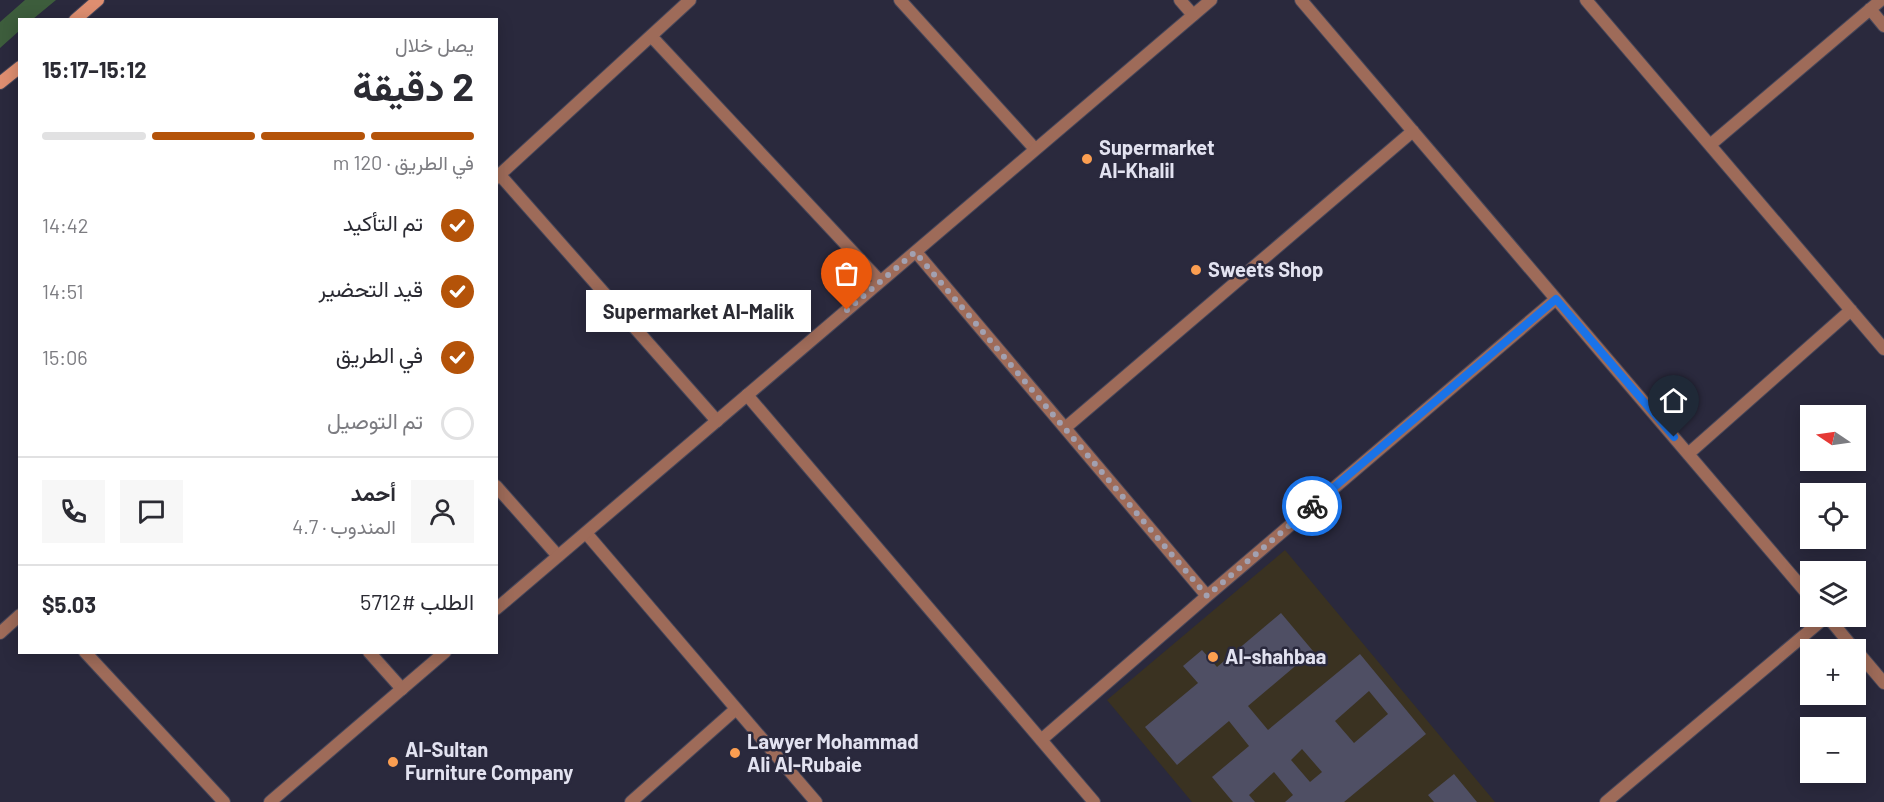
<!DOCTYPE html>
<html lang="ar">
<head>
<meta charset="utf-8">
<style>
	body { margin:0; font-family:Barlow,Vazirmatn,sans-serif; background:#f7f7f7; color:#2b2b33; direction:rtl; height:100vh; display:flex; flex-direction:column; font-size:22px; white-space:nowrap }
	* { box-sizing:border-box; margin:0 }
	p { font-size:20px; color:#7c7c81 }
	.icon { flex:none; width:33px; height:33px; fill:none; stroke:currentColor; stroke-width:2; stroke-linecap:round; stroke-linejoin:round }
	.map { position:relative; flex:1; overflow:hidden; direction:ltr }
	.details { position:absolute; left:18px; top:18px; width:480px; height:636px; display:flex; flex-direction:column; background:#fff; border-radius:0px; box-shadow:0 3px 15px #0003; direction:rtl }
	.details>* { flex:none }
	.needle { width:39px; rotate:283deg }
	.buttons { position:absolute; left:1800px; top:405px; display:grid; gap:12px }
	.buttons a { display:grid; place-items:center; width:66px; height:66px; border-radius:0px; background:#fff; box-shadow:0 3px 15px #0003; font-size:30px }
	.pin { position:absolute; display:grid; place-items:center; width:51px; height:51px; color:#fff; margin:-62px -26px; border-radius:50% 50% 50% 0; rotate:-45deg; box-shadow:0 0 6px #0007 }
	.pin .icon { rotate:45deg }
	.courier { position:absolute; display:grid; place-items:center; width:60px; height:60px; margin:-30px; border:4px solid #1a73e8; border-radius:50%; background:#fff; color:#222; box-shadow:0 2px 8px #0007 }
	.bubble { position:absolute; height:42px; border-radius:0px; background:#fff; box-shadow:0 3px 15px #0003; font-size:20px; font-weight:700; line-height:42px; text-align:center; direction:rtl }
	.headline em { font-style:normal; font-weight:700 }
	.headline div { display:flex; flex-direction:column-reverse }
	.headline { display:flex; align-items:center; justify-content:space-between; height:102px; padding:0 24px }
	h1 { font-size:39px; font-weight:700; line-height:45px }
	.bar { display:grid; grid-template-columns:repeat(4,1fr); gap:9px 6px; align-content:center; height:72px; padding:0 24px }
	.bar i { height:8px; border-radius:4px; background:#e1e1e2 }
	.bar .on { background:#b45309 }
	.bar p { grid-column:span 4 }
	.line { display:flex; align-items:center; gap:15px; padding:0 24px; border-top:2px solid #e1e1e2 }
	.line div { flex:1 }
	.round { display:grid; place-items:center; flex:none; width:63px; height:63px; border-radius:0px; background:#f7f7f7 }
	ol { padding:0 24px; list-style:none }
	li { display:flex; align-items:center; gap:18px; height:66px }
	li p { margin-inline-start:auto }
	li .icon { padding:6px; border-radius:50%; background:#b45309; color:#fff; stroke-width:4 }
	li:last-child { color:#7c7c81 }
	li i { width:33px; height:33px; border:3px solid #e1e1e2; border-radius:50% }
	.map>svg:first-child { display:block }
	.education { fill:#3a3221 }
	.green { fill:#3d5d3c }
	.building { fill:#4f4f64; fill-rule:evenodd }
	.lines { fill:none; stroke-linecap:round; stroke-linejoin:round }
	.minor-casing { stroke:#47475a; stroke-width:14 }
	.tertiary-casing { stroke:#47475a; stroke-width:14 }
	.secondary-casing { stroke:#47475a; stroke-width:14 }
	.minor { stroke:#9e6b59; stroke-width:12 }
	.tertiary { stroke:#9e6b59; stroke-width:12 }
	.secondary { stroke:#de8e70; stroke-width:12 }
	.done { stroke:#a2a1b1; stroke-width:6; stroke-dasharray:0 10.8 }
	.route { stroke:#1a73e8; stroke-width:8 }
	.poi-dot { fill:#fb9e51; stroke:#2a293d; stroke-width:2 }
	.labels { text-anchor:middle; stroke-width:5; stroke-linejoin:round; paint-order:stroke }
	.poi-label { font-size:20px; font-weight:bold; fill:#e2e2f0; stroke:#2a293d; text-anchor:start }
</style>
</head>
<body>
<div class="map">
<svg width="1884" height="802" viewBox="0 0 1884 802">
	<rect width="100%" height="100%" fill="#2a293d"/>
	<path class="education" d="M1285,550L1495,802H1192L1107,700Z"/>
	<path class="green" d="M25,0H56L33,19L20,20L19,31L0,48V22Z"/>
	<path class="building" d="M1281,613L1313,651L1248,706L1268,730L1360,654L1426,734L1344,802H1285L1293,795L1274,772L1249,795L1255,802H1233L1212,777L1249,746L1229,721L1177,765L1145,727L1198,683L1183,666L1202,650L1217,667ZM1369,691L1388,714L1354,743L1335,721ZM1302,749L1322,772L1310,782L1291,760Z
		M1454,774L1477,802H1434L1428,795Z"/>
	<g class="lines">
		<defs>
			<path id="minor" d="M900,0L1035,149
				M1180,0L1193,15
				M1301,0L1810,597
				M1586,0L1884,349
				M1870,9L1884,26
				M651,36L880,281
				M1710,145L1881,0
				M500,175L717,421
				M496,178L690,0
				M916,252L1207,596
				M747,395L1094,802
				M1065,428L1413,131
				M1688,454L1851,310
				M496,486L558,556
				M586,533L816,802
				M0,633L20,615
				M1856,650L1884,683
				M85,652L224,802
				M369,652L402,689
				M1041,740L1207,596L1556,299
				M631,802L736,709
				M1606,802L1827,616L1855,650"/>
			<path id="tertiary" d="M496,609L1211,0
				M270,802L445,652"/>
			<path id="secondary" d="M75,20L98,0
				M0,83L20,67"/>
		</defs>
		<use href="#minor" class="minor-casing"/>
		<use href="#tertiary" class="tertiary-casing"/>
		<use href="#secondary" class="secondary-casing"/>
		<use href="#minor" class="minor"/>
		<use href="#tertiary" class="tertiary"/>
		<use href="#secondary" class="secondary"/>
	</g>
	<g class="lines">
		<path class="done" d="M847,310L915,252L1207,596L1312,506"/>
		<path class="route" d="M1312,506L1556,299L1674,437"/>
	</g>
	<g class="poi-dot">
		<circle cx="1087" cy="159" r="6"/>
		<circle cx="1196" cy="270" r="6"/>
		<circle cx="1213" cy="657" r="6"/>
		<circle cx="735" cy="753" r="6"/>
		<circle cx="393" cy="762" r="6"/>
	</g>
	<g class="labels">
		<g class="poi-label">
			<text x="1099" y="155">Supermarket<tspan x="1099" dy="23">Al-Khalil</tspan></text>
			<text x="1208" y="277">Sweets Shop</text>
			<text x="1225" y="664">Al-shahbaa</text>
			<text x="747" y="749">Lawyer Mohammad<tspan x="747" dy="23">Ali Al-Rubaie</tspan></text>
			<text x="405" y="757">Al-Sultan<tspan x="405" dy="23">Furniture Company</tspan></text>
		</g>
	</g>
</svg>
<div class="buttons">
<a><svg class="needle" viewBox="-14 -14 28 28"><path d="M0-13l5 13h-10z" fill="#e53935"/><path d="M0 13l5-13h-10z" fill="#7c7c81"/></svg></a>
<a><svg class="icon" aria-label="locate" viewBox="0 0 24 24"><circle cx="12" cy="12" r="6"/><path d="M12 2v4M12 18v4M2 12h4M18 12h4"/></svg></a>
<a><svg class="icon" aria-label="layers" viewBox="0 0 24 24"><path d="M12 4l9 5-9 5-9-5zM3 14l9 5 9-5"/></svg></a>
<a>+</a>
<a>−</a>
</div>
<div class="pin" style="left:847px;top:310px;background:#ea580c"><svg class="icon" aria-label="bag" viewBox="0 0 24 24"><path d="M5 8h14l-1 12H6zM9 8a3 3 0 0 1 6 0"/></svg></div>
<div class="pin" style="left:1674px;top:437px;background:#1f2937"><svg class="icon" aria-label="home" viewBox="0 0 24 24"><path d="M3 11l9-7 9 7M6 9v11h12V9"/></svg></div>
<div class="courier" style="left:1312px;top:506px"><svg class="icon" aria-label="bike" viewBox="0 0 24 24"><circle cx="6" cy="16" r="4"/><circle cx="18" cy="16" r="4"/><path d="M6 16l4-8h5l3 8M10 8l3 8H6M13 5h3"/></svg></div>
<div class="bubble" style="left:586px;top:290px;width:225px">Supermarket Al-Malik</div>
<section class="details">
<div class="headline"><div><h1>2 دقيقة</h1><p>يصل خلال</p></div><em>15:12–15:17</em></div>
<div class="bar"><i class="on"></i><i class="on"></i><i class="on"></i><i></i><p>في الطريق · 120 m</p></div>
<ol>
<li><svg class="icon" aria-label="check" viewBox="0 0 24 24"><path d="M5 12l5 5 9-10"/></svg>تم التأكيد<p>14:42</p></li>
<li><svg class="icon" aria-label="check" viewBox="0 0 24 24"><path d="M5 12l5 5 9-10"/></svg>قيد التحضير<p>14:51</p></li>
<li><svg class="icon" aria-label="check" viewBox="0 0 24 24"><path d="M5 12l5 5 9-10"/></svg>في الطريق<p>15:06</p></li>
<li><i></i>تم التوصيل</li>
</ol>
<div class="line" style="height:108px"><a class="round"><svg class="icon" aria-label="person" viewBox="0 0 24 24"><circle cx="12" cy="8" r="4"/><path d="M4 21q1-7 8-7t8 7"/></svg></a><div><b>أحمد</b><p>المندوب · 4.7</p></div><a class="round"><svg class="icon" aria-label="chat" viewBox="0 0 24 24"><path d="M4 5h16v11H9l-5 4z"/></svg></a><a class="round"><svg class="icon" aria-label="phone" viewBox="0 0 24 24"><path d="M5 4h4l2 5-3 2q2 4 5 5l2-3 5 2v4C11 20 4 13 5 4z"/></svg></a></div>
<div class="line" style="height:78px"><div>الطلب #5712</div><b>$5.03</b></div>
</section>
</div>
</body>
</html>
